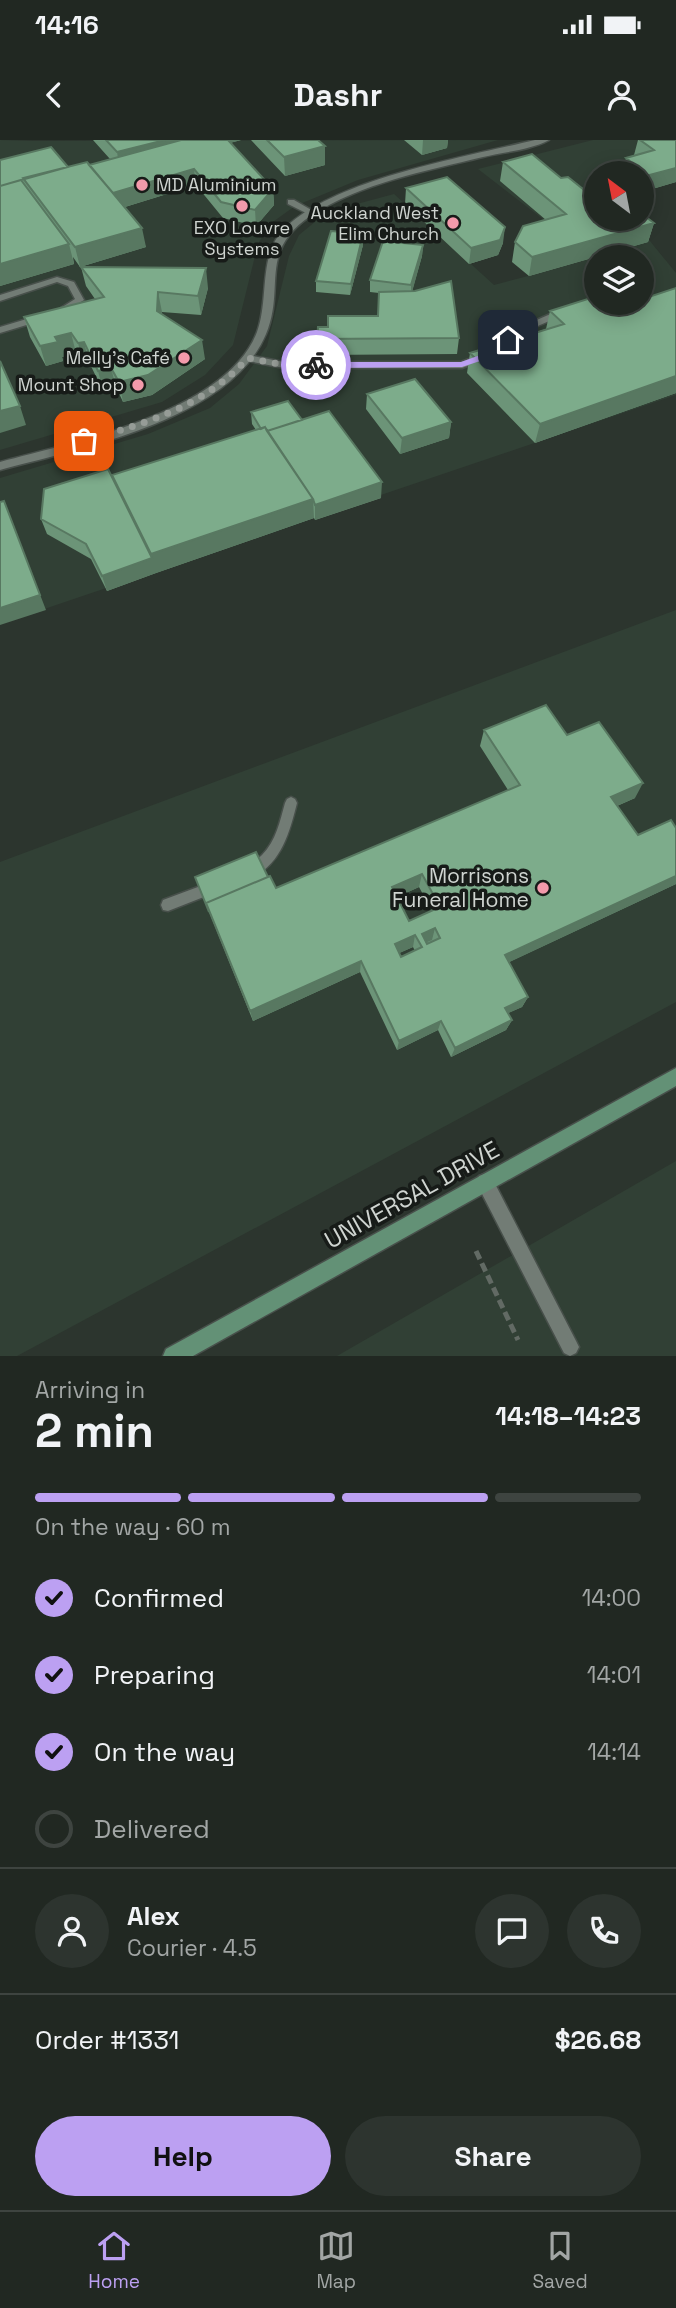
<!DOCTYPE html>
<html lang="en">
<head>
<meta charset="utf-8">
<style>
	body { margin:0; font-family:"Space Grotesk",sans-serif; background:#2d342f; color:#f1f3f6; height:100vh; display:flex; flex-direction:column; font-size:26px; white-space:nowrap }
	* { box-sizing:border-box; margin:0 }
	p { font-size:23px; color:#a2a6a5 }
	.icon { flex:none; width:38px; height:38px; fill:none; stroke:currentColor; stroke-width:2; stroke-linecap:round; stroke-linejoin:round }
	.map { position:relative; height:1216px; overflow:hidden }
	.details { display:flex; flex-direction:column; background:#212822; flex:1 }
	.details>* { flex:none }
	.needle { width:46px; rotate:328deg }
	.buttons { position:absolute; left:584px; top:21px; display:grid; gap:14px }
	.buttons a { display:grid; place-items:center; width:70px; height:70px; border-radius:50%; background:#212822; box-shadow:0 4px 18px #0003,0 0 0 2px #3e4440; font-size:35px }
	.pin { position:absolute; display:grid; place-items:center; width:60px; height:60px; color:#fff; margin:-30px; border-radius:14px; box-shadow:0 4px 10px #0006 }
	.courier { position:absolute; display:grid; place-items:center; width:70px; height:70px; margin:-35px; border:5px solid #bca0f2; border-radius:50%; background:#fff; color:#222; box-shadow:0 2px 9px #0007 }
	.summary em { font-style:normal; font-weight:700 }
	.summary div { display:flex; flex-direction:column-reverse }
	.summary { display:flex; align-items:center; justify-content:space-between; height:119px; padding:0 35px }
	h1 { font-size:46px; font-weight:700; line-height:52px }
	.bar { display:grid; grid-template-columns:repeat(4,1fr); gap:10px 7px; align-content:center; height:84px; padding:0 35px }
	.bar i { height:9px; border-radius:5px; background:#3e4440 }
	.bar .current { background:#bca0f2 }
	.bar p { grid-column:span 4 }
	.line { display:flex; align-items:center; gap:18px; padding:0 35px; border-top:2px solid #3e4440 }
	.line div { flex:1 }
	.round { display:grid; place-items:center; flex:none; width:74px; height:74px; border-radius:37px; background:#2d342f }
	ol { padding:0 35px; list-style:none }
	li { display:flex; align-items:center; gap:21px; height:77px }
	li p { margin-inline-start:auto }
	li .icon { padding:7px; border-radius:50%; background:#bca0f2; color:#111; stroke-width:4 }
	li:last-child { color:#a2a6a5 }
	li i { width:38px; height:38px; border:4px solid #3e4440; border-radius:50% }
	.cta { display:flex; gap:14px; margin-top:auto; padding:14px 35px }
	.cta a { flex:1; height:80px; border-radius:42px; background:#bca0f2; color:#111; font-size:28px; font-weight:700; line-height:80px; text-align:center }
	.cta a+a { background:#2d342f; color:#f1f3f6 }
	.status { display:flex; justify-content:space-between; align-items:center; height:49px; padding:0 35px; background:#212822; direction:ltr }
	.status svg { height:19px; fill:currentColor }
	header { display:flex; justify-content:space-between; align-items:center; height:91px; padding:0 35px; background:#212822; font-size:32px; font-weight:700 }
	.menu { display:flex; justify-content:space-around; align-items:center; height:98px; border-top:2px solid #3e4440; background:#212822; font-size:19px; color:#a2a6a5 }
	.menu a { display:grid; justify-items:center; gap:4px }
	.menu .current { color:#bca0f2 }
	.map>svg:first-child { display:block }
	.built { fill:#314035; fill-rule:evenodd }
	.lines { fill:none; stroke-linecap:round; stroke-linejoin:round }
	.service-casing { stroke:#48504b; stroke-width:3 }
	.minor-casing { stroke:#48504b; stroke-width:3 }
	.secondary-casing { stroke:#48504b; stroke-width:3 }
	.path { stroke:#626a64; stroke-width:5; stroke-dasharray:9 4.5; stroke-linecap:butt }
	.service { fill:#727c75; fill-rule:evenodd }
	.minor { fill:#727c75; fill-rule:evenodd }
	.secondary { fill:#639176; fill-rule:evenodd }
	.wall { fill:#6c9478; fill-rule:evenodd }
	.shaded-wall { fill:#587861 }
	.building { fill:#7dac8b; stroke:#587861; stroke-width:2; fill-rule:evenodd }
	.route { fill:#bca0f2 }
	.done { stroke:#969c97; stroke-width:7; stroke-dasharray:0 12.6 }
	.poi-dot { fill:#f39aab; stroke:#171b18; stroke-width:2.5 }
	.labels { text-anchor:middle; stroke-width:7; stroke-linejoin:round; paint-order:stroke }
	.far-poi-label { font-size:18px; fill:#cfd4d0; stroke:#171b18; text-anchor:end }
	.poi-label { font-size:21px; fill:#cfd4d0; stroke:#171b18; text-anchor:end }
	.near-street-label { font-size:24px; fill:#cfd4d0; stroke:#171b18 }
</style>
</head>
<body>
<div class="status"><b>14:16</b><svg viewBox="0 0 49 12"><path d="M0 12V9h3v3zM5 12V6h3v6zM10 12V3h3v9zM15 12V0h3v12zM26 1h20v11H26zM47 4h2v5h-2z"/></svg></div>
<header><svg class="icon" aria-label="back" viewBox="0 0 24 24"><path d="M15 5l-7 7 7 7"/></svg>Dashr<svg class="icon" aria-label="person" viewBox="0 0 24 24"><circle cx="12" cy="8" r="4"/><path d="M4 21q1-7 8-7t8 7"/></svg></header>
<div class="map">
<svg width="676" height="1216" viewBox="0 0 676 1216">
	<rect width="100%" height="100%" fill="#2c352e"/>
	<path class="built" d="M0,0L34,1L498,0L358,40L295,66L270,84L258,104L233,205L205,235L162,262L0,310Z
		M593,0H676L642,33H597V79H632L676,133V255L0,484V338L148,294L210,268L239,244L267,206L289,116L299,95L327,72L394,54L494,145L528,136L561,93L478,29ZM597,117H642V163H597Z
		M676,470V862L17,1216H0V722Z
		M676,1021V1216H337Z"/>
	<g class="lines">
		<defs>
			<path id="service" d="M288,60H294L313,71L306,73L288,64Z
				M57,137L74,142L84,160L60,175L53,173L75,159L68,146L57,142L0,161V155Z
				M562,169L565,170V174L522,193L489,218L462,228H284L248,221L244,218L248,215L284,222H461L483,214L516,189Z
				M40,175L44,178L43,180L0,193V187Z
				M291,657L295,659L297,663C289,695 280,727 247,740L242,738L240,734C245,726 255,722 262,715C276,701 280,681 285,663L287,659Z
				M214,741L219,743L221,747L219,751L168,771L163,770L161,765L163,760Z
				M485,1034L491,1036L576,1201L579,1207L576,1213L570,1216L564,1213L479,1048L477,1042L479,1036Z"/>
			<path id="minor" d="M535,0H549C531,10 503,12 483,17C426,31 361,43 312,75C257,111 286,147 266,194C230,280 81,308 0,330V322C74,302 227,272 257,192C270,157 257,114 286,87C339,38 465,17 535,0Z"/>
			<path id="secondary" d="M676,928V946L193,1216H163L166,1209Z"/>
		</defs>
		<use href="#service" class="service-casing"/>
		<use href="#minor" class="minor-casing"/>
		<use href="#secondary" class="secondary-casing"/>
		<path class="path" d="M476,1111L518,1200"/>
		<use href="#service" class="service"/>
		<use href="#minor" class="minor"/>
		<use href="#secondary" class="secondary"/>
	</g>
	<path class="wall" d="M93,0H241L230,3L273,49L274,65L256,86L223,78L196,45L125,67L146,107L80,127L73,117L74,124L0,146V20L68,27L89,25L110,19Z
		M251,0H318L325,25L285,36Z
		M404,0H448L447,8L422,15Z
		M638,0H676V42L642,52V33H604V32L624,26L626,18L635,15H634Z
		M503,22L597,79L654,83L648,102L529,136L512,122L515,102L546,80L500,41Z
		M406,48L503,103L498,115L469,124L405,64Z
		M363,105L350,155L316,152V141Z
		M423,105L422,116L412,151L459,198L457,214L318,215L317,199L328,187L378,176L379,153L370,152V140Z
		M81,127L208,148L201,175L162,172V174L205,219L152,255L123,262L116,247L103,251L89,222L83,223L76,213L62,217L63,221L46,226L30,197L24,177L95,159L86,146Z
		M676,148V253L535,303L467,233L470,213L546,189L550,171L652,156Z
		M367,254L451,282L449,298L400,314L366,269Z
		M251,272L302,280L381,358L315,380L314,378L156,433L107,451L91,419L47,394L41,379L112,338L256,290L252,284Z
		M484,590L567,595L635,658L617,666L638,695L676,688V744L509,822L528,857L522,867L508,873L512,880L506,890L451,917L438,890L397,910L360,832L253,881L195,737H268L276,748L508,650L480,606ZM419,747L432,771L409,781L397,757ZM413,807L415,811L401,817L399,813Z"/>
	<path class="shaded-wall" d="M165,0H241L120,32L117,12Z
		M423,0H448L447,8L422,15Z
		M325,6V25L285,36L284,17Z
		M676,28V42L642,52V37Z
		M194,29L196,45L115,70L111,54Z
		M273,49L274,65L256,86L255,70Z
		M654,83L648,102L529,136L532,117Z
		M505,87L503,103L498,115L469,124L471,108Z
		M142,88L146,107L80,127L75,107Z
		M363,94V105L350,155L351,144Z
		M69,104L74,124L0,146V124Z
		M423,105L422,116L411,156V145Z
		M206,128L208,148L201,175L198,156Z
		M158,152L162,172L160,191L157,171Z
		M71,193L76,213L62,217L63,221L46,226L40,206L55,197Z
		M202,200L205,219L152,255L123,262L119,242Z
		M84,202L89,222L83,223L78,203Z
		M111,228L116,247L103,251L98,231Z
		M676,236V253L535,303L540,284Z
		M20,266L26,285L0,293V271Z
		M451,282L449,298L400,314L402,298Z
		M382,342L381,358L315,380V365Z
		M313,359L314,378L156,433L107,451L102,436L152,418L151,414Z
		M4,361L46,470L0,485V468Z
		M643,643L635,658L603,672L611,657Z
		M422,734L419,747L391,760L392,747Z
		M676,736V744L499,827L505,815Z
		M435,788L432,800L420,805L422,794Z
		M415,795L413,807L393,816L395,804Z
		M361,821L360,832L253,881L250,871Z
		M528,857L522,867L500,877L505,868Z
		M512,880L506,890L451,917L455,908Z
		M441,881L438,890L397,910L399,901Z"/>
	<path class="building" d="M106,0H165L117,12Z
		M181,0H228L273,49L255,70L221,62L194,29L113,53L89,25Z
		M267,0H318L325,6L284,17Z
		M640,0H676V28L642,37V33H605L604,32L634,24L626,18L654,10Z
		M51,7L68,27L0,46V20Z
		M532,14L561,38L568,37L583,49L595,51L597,53V79H642V74L654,83L532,117L515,102L523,86L566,74L503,22Z
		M87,22L142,88L75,107L23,38Z
		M447,37L505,87L500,100L471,108L406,48Z
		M21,40L69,104L0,124V46Z
		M331,91L363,94L351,144L316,141Z
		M383,101L423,105L411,145L370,140Z
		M81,127L206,128L198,156L158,152L157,171L202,200L148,235L119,242L111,228L98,231L84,202L78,203L71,193L55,197L58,202L40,206L24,177L104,157Z
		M451,141L459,198L317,199L318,187H328V176H378L379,152L415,151Z
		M642,148L652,156L676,148V236L540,284L470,213L564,184L550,171L597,156V163H642Z
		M0,221L20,266L0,271Z
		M415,239L451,282L402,298L367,254Z
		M288,261L302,280L267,291L265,287L261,289L251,272Z
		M329,271L382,342L315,365L313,359L267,291Z
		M265,287L313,359L151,414L112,335Z
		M108,329L152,418L102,436L86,404L41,379L44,349Z
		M4,361L40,455L0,468V362Z
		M546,565L567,595L599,582L643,643L611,657L638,695L671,680L676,688V736L505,815L528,857L505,868L512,880L455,908L441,881L399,901L361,821L250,871L206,763L270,736L276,748L520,645L484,590ZM422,734L440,767L409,781L392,747ZM435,788L440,798L427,804L422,794ZM415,795L422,807L401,817L395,804Z
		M256,712L268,737L206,763L209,772L195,737Z"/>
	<path class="route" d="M505,198L512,200L489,218L462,227L316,228L311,225L316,222H461L483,214Z"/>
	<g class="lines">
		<path class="done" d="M84,301C145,283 203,268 248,218L284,225H316"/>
	</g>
	<g class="poi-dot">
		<circle cx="142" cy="45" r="7"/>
		<circle cx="242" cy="66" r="7"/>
		<circle cx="453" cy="83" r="7"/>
		<circle cx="184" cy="218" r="7"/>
		<circle cx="138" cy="245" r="7"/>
		<circle cx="543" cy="748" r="7"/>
	</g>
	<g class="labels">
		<g class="far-poi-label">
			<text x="156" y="51" text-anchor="start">MD Aluminium</text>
			<text x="439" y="79">Auckland West<tspan x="439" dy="21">Elim Church</tspan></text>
			<text x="242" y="94" text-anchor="middle">EXO Louvre<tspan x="242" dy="21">Systems</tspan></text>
			<text x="170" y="224">Melly's Café</text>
			<text x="124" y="251">Mount Shop</text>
		</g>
		<g class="poi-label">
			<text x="529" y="743">Morrisons<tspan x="529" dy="24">Funeral Home</tspan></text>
		</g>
		<g class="near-street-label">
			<text transform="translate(412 1055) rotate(-29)" y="8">UNIVERSAL DRIVE</text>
		</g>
	</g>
</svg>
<div class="buttons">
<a><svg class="needle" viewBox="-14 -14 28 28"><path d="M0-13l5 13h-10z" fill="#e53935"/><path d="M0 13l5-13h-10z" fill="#a2a6a5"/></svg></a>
<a><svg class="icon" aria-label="layers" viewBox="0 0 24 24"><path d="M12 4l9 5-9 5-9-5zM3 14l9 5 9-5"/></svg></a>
</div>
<div class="pin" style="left:84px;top:301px;background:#ea580c"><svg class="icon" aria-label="bag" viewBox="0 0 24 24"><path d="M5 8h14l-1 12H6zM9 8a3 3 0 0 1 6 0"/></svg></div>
<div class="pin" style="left:508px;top:200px;background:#1f2937"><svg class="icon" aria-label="home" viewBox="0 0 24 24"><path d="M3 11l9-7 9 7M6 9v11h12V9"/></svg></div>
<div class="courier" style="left:316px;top:225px"><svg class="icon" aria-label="bike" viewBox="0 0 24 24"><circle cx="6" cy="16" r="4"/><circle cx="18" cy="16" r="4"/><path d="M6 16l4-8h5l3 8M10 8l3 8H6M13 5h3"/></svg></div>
</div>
<section class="details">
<div class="summary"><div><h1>2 min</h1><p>Arriving in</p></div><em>14:18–14:23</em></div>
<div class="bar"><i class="current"></i><i class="current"></i><i class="current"></i><i></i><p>On the way · 60 m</p></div>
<ol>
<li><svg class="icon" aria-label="check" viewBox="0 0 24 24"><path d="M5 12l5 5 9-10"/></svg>Confirmed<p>14:00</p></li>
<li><svg class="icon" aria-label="check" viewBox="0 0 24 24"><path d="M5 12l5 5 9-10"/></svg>Preparing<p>14:01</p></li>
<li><svg class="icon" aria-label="check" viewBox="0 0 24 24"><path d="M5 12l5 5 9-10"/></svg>On the way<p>14:14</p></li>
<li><i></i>Delivered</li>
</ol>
<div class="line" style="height:126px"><a class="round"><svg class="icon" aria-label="person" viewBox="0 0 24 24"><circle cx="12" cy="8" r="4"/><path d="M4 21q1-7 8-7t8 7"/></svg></a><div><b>Alex</b><p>Courier · 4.5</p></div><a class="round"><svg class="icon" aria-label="chat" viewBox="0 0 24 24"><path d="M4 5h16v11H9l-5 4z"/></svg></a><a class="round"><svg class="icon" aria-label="phone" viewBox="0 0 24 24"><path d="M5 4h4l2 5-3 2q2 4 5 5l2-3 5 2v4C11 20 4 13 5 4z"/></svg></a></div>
<div class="line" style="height:91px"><div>Order #1331</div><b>$26.68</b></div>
<div class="cta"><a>Help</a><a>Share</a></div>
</section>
<nav class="menu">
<a class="current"><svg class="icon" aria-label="home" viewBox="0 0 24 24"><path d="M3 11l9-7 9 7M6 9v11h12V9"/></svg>Home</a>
<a><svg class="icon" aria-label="map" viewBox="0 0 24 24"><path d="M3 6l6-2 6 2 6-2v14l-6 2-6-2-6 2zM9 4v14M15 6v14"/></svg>Map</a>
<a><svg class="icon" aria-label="saved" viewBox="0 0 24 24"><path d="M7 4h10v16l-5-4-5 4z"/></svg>Saved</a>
</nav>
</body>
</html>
